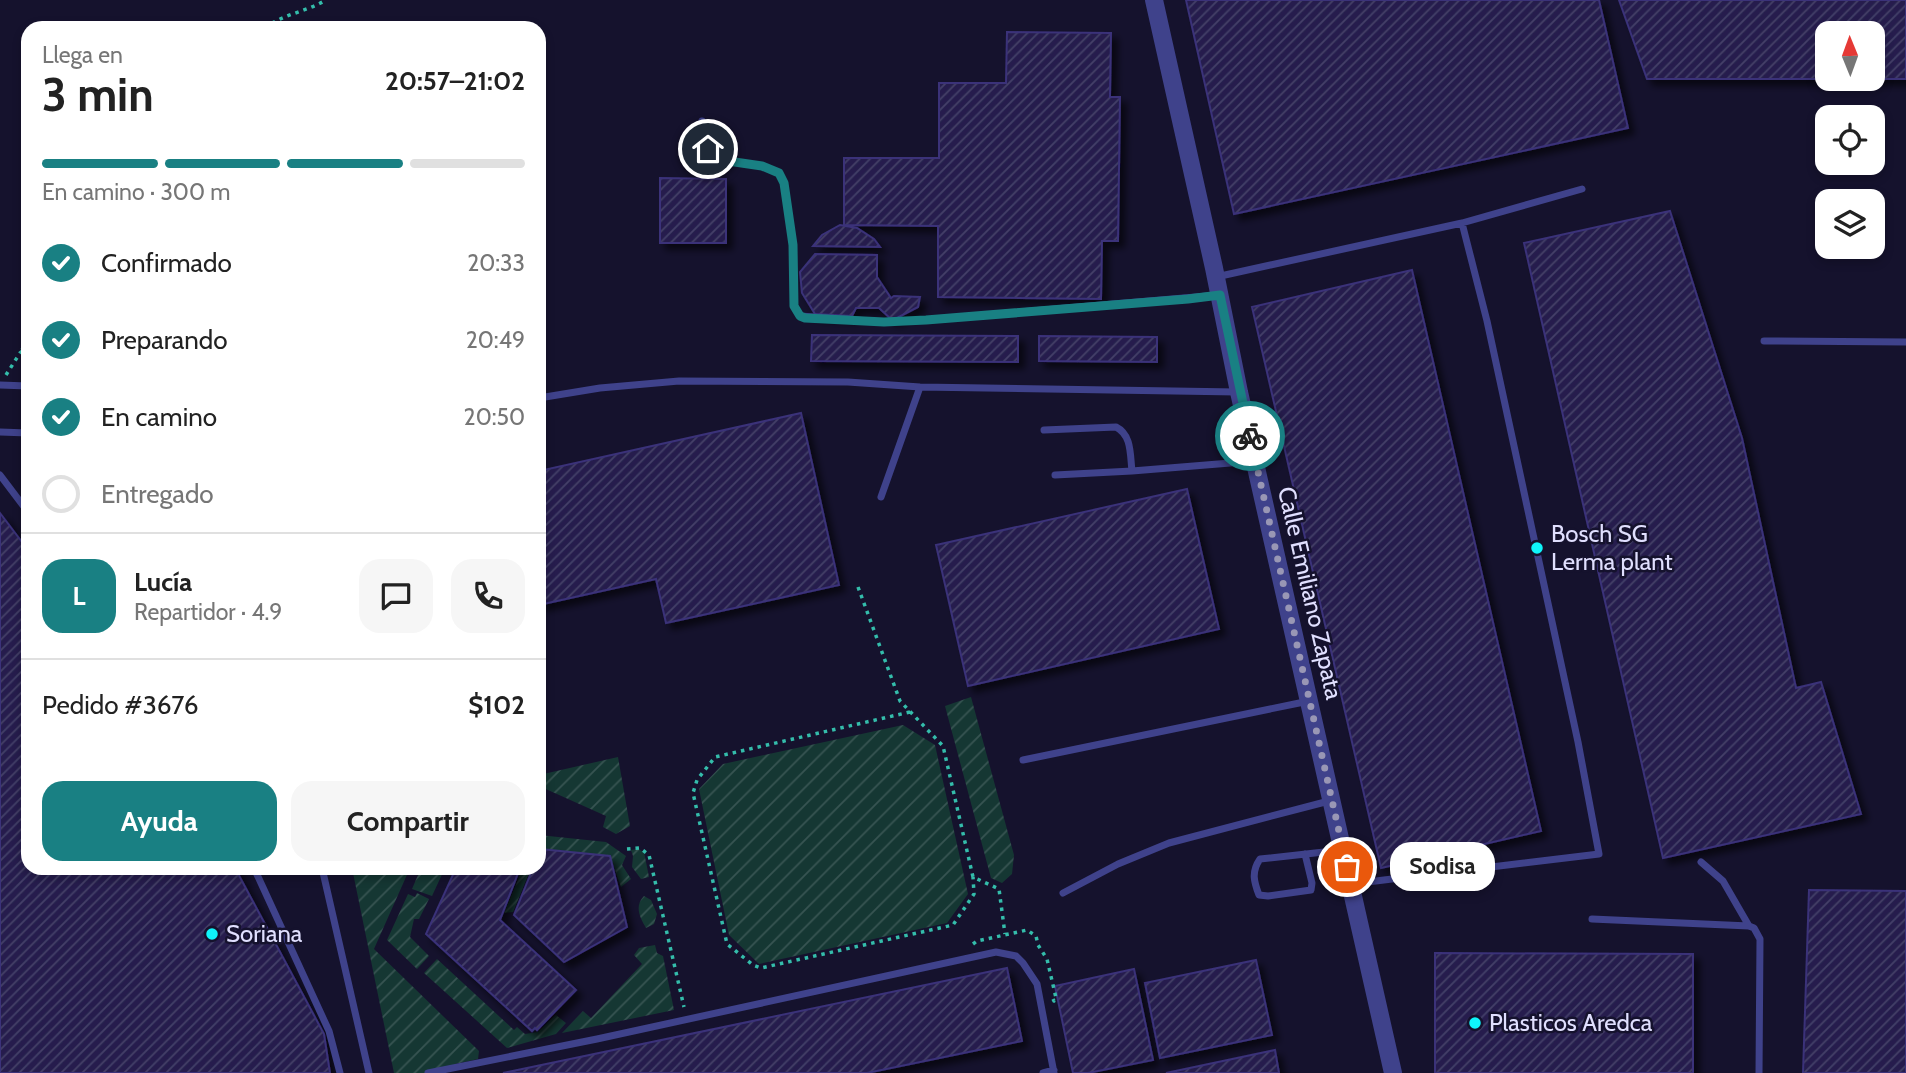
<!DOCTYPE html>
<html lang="es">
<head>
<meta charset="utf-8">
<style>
	body { margin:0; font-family:Cabin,sans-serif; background:#f6f6f6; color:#222; height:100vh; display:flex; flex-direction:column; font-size:26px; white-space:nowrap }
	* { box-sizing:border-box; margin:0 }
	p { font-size:23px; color:#767676 }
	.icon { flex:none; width:38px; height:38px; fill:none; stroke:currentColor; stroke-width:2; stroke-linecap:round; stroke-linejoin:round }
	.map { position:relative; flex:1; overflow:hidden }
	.sheet { position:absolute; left:21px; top:21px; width:525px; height:854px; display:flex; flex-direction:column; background:#fff; border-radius:21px; box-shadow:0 4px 10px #0003 }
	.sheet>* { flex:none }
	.needle { width:46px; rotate:359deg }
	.buttons { position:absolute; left:1815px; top:21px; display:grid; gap:14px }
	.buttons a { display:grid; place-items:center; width:70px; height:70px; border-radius:14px; background:#fff; box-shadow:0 4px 10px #0003; font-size:35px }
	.pin { position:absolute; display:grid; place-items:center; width:60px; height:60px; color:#fff; margin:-30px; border:4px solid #fff; border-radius:50%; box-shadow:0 2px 7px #0007 }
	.courier { position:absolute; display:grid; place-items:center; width:70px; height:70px; margin:-35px; border:5px solid #198083; border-radius:50%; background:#fff; color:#222; box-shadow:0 2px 9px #0007 }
	.bubble { position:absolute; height:49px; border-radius:21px; background:#fff; box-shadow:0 4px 10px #0003; font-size:23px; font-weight:700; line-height:49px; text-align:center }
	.head em { font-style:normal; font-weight:700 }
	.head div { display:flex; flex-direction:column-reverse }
	.head { display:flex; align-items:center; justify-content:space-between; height:119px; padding:0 21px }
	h1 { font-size:46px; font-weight:700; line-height:52px }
	.bar { display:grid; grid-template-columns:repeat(4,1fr); gap:10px 7px; align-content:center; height:84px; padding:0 21px }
	.bar i { height:9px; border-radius:5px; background:#e0e0e0 }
	.bar .selected { background:#198083 }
	.bar p { grid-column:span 4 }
	.line { display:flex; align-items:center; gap:18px; padding:0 21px; border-top:2px solid #e0e0e0 }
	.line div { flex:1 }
	.round { display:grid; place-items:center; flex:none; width:74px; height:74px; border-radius:21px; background:#f6f6f6 }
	ol { padding:0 21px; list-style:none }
	li { display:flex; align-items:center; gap:21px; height:77px }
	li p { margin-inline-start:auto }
	li .icon { padding:7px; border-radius:50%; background:#198083; color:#fff; stroke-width:4 }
	li:last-child { color:#767676 }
	li i { width:38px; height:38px; border:4px solid #e0e0e0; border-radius:50% }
	.button { display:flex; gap:14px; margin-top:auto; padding:14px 21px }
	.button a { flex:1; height:80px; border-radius:21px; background:#198083; color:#fff; font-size:28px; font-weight:700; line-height:80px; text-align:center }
	.button a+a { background:#f6f6f6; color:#222 }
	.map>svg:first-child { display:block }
	.garden { fill:url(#garden-furrows) }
	.building { fill:url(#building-hatch); stroke:#3a3179; stroke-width:2; fill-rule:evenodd; filter:url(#shadow) }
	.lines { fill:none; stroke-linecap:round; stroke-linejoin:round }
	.path { stroke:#34bdab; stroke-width:3.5; stroke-dasharray:3.5 5; stroke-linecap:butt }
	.service { stroke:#3f428b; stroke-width:7 }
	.tertiary { stroke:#3f428b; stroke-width:18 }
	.done { stroke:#9997b5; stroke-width:7; stroke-dasharray:0 12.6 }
	.route { stroke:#198083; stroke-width:9 }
	.poi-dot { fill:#0ff4fa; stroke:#15122d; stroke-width:2.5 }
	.labels { text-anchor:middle; stroke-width:5; stroke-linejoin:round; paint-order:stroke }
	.poi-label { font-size:24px; fill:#e0dffe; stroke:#15122d; text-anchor:start }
	.street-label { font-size:24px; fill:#e0dffe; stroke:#15122d }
</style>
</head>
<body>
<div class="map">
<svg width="1906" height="1073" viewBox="0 0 1906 1073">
	<defs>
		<pattern id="garden-furrows" width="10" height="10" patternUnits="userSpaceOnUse" patternTransform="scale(1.75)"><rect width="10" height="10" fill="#153733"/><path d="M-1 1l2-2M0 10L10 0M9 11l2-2" fill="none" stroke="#375452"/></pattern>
		<pattern id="building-hatch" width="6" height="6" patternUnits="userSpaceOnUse" patternTransform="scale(1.75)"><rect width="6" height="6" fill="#251f4d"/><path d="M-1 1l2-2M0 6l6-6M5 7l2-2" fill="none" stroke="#443f68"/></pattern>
		<filter id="shadow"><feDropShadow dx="6" dy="6" stdDeviation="3.5" flood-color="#0009"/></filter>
	</defs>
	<rect width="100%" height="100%" fill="#15122d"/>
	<path class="garden" d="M971,697L1014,855L1012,874L1002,883L991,878L945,706Z
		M903,725L935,745L968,894L947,923L759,964L729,935L699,789L723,764Z
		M618,757L630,826L616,834L603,827L606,816L539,786V775Z
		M539,835L606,842L626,856L622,865L631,879L621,887L610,856L539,849Z
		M638,849L644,852L649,877L641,879L632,867L633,856L631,850Z
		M352,868H410L374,949L479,1051L478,1059L455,1064L439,1073H394Z
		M421,868H445L432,896L412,889Z
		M523,868H531L513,912L504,913Z
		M417,893L429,899L419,919H414L410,937L429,956L417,969L387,940L408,894L415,897Z
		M644,896L651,900L657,914L654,924L646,928C640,918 634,906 644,896Z
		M655,945L657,953L663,956L674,1010L562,1033L583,1011L591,1018L642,964L634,955L639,948Z
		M437,959L514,1030L517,1027L525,1034L538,1032L556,1015L566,1023L556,1034L507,1048L424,973Z"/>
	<path class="building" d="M1186,0H1599L1628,128L1234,214Z
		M1619,0H1906V79H1647ZM1827,33H1872V79H1827Z
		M1007,32L1111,33L1110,97H1120L1118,241H1102L1101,299L938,297V226L844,225V158H939V83H1006Z
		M660,178L726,179V243H660Z
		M1670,211L1742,438L1796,688L1821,682L1861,814L1663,858L1524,243Z
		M840,225L857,228L874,239L880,247L813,246L822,235Z
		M815,254L877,255V277L891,298L894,296L920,297L918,307L895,319H891L879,308H856L852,316L815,314L802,293L800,272Z
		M1412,270L1541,831L1381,868L1252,307Z
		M812,335L1018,336V362L811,361Z
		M1039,336L1157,337V362L1039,361Z
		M801,413L839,585L666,623L656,579L539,605V471Z
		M1187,489L1219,629L968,686L936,545Z
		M0,513L28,550V868H235L324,1034L330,1073H0Z
		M540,849L610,856L627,927L564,962L514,915L533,868H539Z
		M456,868H520L500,920L576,990L537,1030L535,1028L532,1031L426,934Z
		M1809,890L1906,891V1073H1803Z
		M1435,953L1693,954V1073H1435Z
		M1256,960L1272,1035L1160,1058L1145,983Z
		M1007,968L1022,1041L867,1073H503Z
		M1134,969L1153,1060L1088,1073H1073L1055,986Z
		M1275,1050L1279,1073H1166Z"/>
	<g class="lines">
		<path class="path" d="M265,28C283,14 306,12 326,0
			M28,310V316
			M22,350L28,340
			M6,375L20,353L28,347
			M858,587L900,701L943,746L973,877L999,889L1005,934
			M910,712L715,757L697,780L693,793L727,944L753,965L761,968L953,925L974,894L973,877
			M627,849L640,848L649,855L684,1007
			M973,944L977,941L1027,930L1036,936L1038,945L1047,959L1056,998L1054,1001L1053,999"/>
		<path class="service" d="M702,121L703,135L708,149L721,160L762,166L779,173L784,183L793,245L794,306L800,316L884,322L926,320L1219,295
			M1216,277L1462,223L1582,189
			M1764,341L1906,342
			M0,385L28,386
			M539,398L600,388L679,381L848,382L920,387L1237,392
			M1044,430L1116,427C1132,435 1130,455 1132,471L1055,475
			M0,432L28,433
			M1132,471L1255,461
			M0,475L28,512
			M881,497L920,387
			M1023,760L1309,701
			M1305,854L1312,883L1311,890L1268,896L1259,895C1254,882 1251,872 1260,859L1342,850
			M1701,862L1723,881L1749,926
			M254,868L329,1031L340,1073
			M322,868L369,1073
			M1351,884L1599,854L1578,742L1487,321L1462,223
			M1063,893L1118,864L1169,843L1329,801
			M1592,919L1749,926L1754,928L1760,939L1759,1073
			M428,1073L597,1039L996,952L1016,956L1023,963L1037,984L1054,1073
			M1043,1073L1054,1070"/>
		<path class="tertiary" d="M1154,0L1214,268L1239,392L1393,1073"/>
	</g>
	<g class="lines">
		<path class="done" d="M1250,436L1347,867"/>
		<path class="route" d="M708,149L721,160L762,166L779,173L784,183L793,245L794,306L800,316L805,318L884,322L926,320L1188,299L1220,295L1250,436"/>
	</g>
	<g class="poi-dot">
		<circle cx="1537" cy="548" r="7"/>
		<circle cx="212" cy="934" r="7"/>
		<circle cx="1475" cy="1023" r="7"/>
	</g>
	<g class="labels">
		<g class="poi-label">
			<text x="1551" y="542">Bosch SG<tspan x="1551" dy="28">Lerma plant</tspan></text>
			<text x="226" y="942">Soriana</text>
			<text x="1489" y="1031">Plasticos Aredca</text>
		</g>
		<g class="street-label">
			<text transform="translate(1310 593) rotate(77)" y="8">Calle Emiliano Zapata</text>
		</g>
	</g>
</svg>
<div class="buttons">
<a><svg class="needle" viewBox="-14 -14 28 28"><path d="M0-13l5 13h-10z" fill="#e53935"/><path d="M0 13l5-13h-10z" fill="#767676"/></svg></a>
<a><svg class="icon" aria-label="locate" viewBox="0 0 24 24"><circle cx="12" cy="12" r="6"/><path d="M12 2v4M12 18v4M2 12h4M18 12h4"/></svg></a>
<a><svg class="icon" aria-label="layers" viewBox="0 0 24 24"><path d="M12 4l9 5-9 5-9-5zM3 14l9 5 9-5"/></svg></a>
</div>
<div class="pin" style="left:1347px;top:867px;background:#ea580c"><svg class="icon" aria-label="bag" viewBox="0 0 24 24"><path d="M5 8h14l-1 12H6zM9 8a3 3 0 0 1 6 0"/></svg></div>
<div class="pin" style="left:708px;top:149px;background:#1f2937"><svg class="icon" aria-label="home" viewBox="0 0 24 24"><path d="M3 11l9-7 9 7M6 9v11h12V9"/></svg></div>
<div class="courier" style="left:1250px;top:436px"><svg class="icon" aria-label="bike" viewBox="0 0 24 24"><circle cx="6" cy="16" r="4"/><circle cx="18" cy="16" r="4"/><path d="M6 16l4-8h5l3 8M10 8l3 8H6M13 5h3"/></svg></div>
<div class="bubble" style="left:1390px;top:842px;width:105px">Sodisa</div>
<section class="sheet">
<div class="head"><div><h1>3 min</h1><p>Llega en</p></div><em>20:57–21:02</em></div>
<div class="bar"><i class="selected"></i><i class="selected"></i><i class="selected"></i><i></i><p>En camino · 300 m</p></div>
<ol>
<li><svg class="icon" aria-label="check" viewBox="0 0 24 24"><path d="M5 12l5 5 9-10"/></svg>Confirmado<p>20:33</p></li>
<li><svg class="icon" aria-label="check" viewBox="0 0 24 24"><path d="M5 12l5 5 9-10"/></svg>Preparando<p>20:49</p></li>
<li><svg class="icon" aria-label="check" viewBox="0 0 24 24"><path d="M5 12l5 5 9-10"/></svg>En camino<p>20:50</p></li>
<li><i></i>Entregado</li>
</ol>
<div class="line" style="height:126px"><b class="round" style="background:#198083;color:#fff">L</b><div><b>Lucía</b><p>Repartidor · 4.9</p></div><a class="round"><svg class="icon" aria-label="chat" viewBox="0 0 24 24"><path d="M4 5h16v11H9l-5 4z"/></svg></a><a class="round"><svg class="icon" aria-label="phone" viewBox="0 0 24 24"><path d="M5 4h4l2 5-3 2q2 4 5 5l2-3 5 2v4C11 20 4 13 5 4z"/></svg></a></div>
<div class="line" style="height:91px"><div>Pedido #3676</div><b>$102</b></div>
<div class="button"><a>Ayuda</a><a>Compartir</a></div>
</section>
</div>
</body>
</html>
